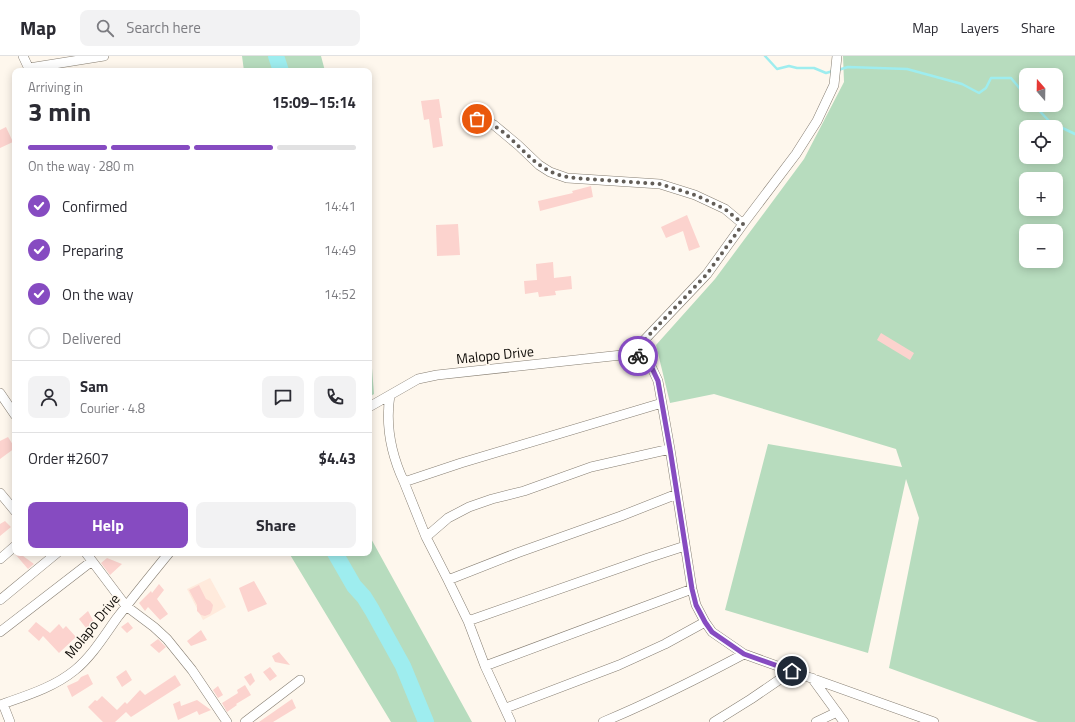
<!DOCTYPE html>
<html lang="en">
<head>
<meta charset="utf-8">
<style>
	body { margin:0; font-family:"Titillium Web",sans-serif; background:#f2f2f3; color:#2b2b33; height:100vh; display:flex; flex-direction:column; font-size:15px; white-space:nowrap }
	* { box-sizing:border-box; margin:0 }
	p { font-size:13px; color:#7c7c81 }
	.icon { flex:none; width:22px; height:22px; fill:none; stroke:currentColor; stroke-width:2; stroke-linecap:round; stroke-linejoin:round }
	.map { position:relative; flex:1; overflow:hidden }
	.panel { position:absolute; left:12px; top:12px; width:360px; height:488px; display:flex; flex-direction:column; background:#fff; border-radius:8px; box-shadow:0 2px 10px #0003 }
	.panel>* { flex:none }
	.needle { width:26px; rotate:340deg }
	.controls { position:absolute; left:1019px; top:12px; display:grid; gap:8px }
	.controls a { display:grid; place-items:center; width:44px; height:44px; border-radius:8px; background:#fff; box-shadow:0 2px 10px #0003; font-size:20px }
	.pin { position:absolute; display:grid; place-items:center; width:34px; height:34px; color:#fff; margin:-17px; border:2px solid #fff; border-radius:50%; box-shadow:0 1px 4px #0007 }
	.courier { position:absolute; display:grid; place-items:center; width:40px; height:40px; margin:-20px; border:3px solid #864bc1; border-radius:50%; background:#fff; color:#222; box-shadow:0 1px 5px #0007 }
	.summary em { font-style:normal; font-weight:700 }
	.summary div { display:flex; flex-direction:column-reverse }
	.summary { display:flex; align-items:center; justify-content:space-between; height:68px; padding:0 16px }
	h1 { font-size:26px; font-weight:700; line-height:30px }
	.bar { display:grid; grid-template-columns:repeat(4,1fr); gap:6px 4px; align-content:center; height:48px; padding:0 16px }
	.bar i { height:5px; border-radius:3px; background:#e1e1e2 }
	.bar .on { background:#864bc1 }
	.bar p { grid-column:span 4 }
	.line { display:flex; align-items:center; gap:10px; padding:0 16px; border-top:1px solid #e1e1e2 }
	.line div { flex:1 }
	.round { display:grid; place-items:center; flex:none; width:42px; height:42px; border-radius:8px; background:#f2f2f3 }
	ol { padding:0 16px; list-style:none }
	li { display:flex; align-items:center; gap:12px; height:44px }
	li p { margin-inline-start:auto }
	li .icon { padding:4px; border-radius:50%; background:#864bc1; color:#fff; stroke-width:4 }
	li:last-child { color:#7c7c81 }
	li i { width:22px; height:22px; border:2px solid #e1e1e2; border-radius:50% }
	.action { display:flex; gap:8px; margin-top:auto; padding:8px 16px }
	.action a { flex:1; height:46px; border-radius:8px; background:#864bc1; color:#fff; font-size:16px; font-weight:700; line-height:46px; text-align:center }
	.action a+a { background:#f2f2f3; color:#2b2b33 }
	header { display:flex; align-items:center; gap:24px; box-sizing:border-box; height:56px; padding:0 20px; background:#fff; border-bottom:1px solid #e1e1e2 }
	header strong { font-size:19px }
	nav { display:flex; gap:22px; margin-inline-start:auto; font-size:14px }
	.search { width:280px; height:36px; background:#f2f2f3; display:flex; align-items:center; gap:10px; box-sizing:border-box; padding:0 14px; border-radius:8px; color:#7c7c81; font-size:15px }
	.map>svg:first-child { display:block }
	.industrial { fill:#ffeadc }
	.green { fill:#b7dcbe; fill-rule:evenodd }
	.lines { fill:none; stroke-linecap:round; stroke-linejoin:round }
	.stream { stroke:#9eedef; stroke-width:2.5 }
	.river { stroke:#9eedef; stroke-width:16 }
	.building { fill:#fcd3ce }
	.minor-casing { stroke:#867e72; stroke-width:10 }
	.minor { stroke:#fff; stroke-width:9 }
	.done { stroke:#635e58; stroke-width:4; stroke-dasharray:0 7.2 }
	.route { stroke:#864bc1; stroke-width:5 }
	.labels { text-anchor:middle; stroke-width:3; stroke-linejoin:round; paint-order:stroke }
	.street-label { font-size:14px; fill:#0f0c08; stroke:#fef7ed }
</style>
</head>
<body>
<header>
<strong>Map</strong>
<div class="search"><svg class="icon" aria-label="search" viewBox="0 0 24 24"><circle cx="10" cy="10" r="6"/><path d="M15 15l6 6"/></svg>Search here</div>
<nav><a>Map</a><a>Layers</a><a>Share</a></nav>
</header>
<div class="map">
<svg width="1075" height="666" viewBox="0 0 1075 666">
	<rect width="100%" height="100%" fill="#fef7ed"/>
	<path class="industrial" d="M210,522L226,551L203,564L187,533Z"/>
	<path class="green" d="M242,0H321L325,15H244Z
		M843,0H1075V666H1038L889,612L919,462L906,423L868,597L725,554L768,388L902,411L896,393L714,338L670,347L656,289L715,223L804,103L844,26ZM1026,19H1056V49H1026ZM1026,71H1056V101H1026ZM1026,123H1056V153H1026ZM1026,175H1056V205H1026Z
		M369,273L374,338L369,341Z
		M369,479L472,666H391L289,497H369Z"/>
	<g class="lines">
		<path class="stream" d="M765,0L777,13L789,10L797,12H814L826,17L833,15
			M838,14L848,11L907,13L962,28L979,37L986,32L991,22H1011L1026,40
			M1034,49L1050,66L1075,78"/>
		<path class="river" d="M276,0L281,15
			M335,497L354,530L364,541L372,554L403,610L426,666"/>
	</g>
	<path class="building" d="M439,43L442,62H439L443,90L433,92L429,63L424,64L421,45Z
		M6,71L13,86L0,92V74Z
		M591,130L593,141L540,155L538,145L573,137L572,135Z
		M687,159L700,191L689,195L683,175L666,182L661,171Z
		M458,168L460,199L437,200L436,169Z
		M553,206L554,222L571,220L572,233L555,235L556,239L539,241L538,236L525,238L524,225L537,224L536,208Z
		M881,277L914,297L910,304L877,284Z
		M8,381L15,392L0,403V385Z
		M5,465L11,471L0,480V468Z
		M16,497H19L34,508L28,513L15,498Z
		M107,502L122,508L110,519L101,507Z
		M254,525L267,548L248,556L239,532Z
		M159,528L164,534L157,543L168,558L160,564L148,551L145,555L139,547L151,535L152,537Z
		M199,529L206,543L210,545L213,549L212,554L210,558L205,560L201,559L197,555V549L189,534Z
		M88,555L94,566L86,572L79,563Z
		M36,566L50,577L59,568L63,573L66,570L76,581L59,597L43,580L39,585L28,575Z
		M128,566L133,572L127,577L121,571Z
		M201,574L207,584L191,590L187,585Z
		M158,583L166,591L159,597L150,589Z
		M279,596L290,609L275,606L272,600Z
		M270,611L277,620L270,625L263,616Z
		M126,614L132,624L122,631L116,621Z
		M251,617L255,625L250,630L244,621Z
		M88,618L93,628L72,641L67,630L78,625L81,621Z
		M175,619L181,629L131,661L126,656L115,666H103L88,651L95,644L97,645L102,640L117,654L125,646L127,648L140,634L145,639Z
		M245,629L251,639L236,648L237,649L227,656L222,647L238,637L237,634Z
		M218,630L223,639L218,642L213,634Z
		M292,643L296,652L273,666H259Z
		M197,644L211,654L199,659L197,655L178,664L173,648L180,645L181,650Z"/>
	<g class="lines">
		<defs>
			<path id="minor" d="M23,0L30,15
				M29,12L104,0
				M469,63L486,65L494,69L518,89L539,109L550,116L567,122L583,123L660,128L695,139L725,153L743,168
				M631,298L707,218L743,168L796,98L817,65L834,29L837,0
				M0,337L15,359
				M390,339C385,370 391,398 404,426
				M369,351L418,323L437,319L631,298L643,302L651,310L658,325L670,393L692,533L696,549L705,566L712,576L744,598L934,666
				M0,437L15,455
				M426,481L448,462L469,451L492,443L524,435L591,411L670,393
				M86,497L126,550L154,571L167,583L192,614L227,666
				M0,503L15,490
				M448,524L426,481L404,426L461,407L662,347
				M0,544L57,497
				M468,565L648,502L685,490
				M0,576L92,505
				M485,610L692,533
				M812,622L844,666
				M3,648L10,666
				M0,649C25,640 53,632 75,614C92,600 104,580 117,562C134,540 151,519 169,497
				M506,652L619,609L665,588L705,566
				M245,666L300,624
				M511,666L485,610L468,565L448,524L517,497L621,460L677,438
				M603,666C651,646 697,623 744,598
				M714,666L751,643L792,615
				M816,666L837,656"/>
		</defs>
		<use href="#minor" class="minor-casing"/>
		<use href="#minor" class="minor"/>
	</g>
	<g class="lines">
		<path class="done" d="M477,63C505,69 519,95 541,110C551,117 563,121 575,122L660,128L695,139L725,153L743,168L707,218L631,298L638,300"/>
		<path class="route" d="M638,300L643,302L651,310L658,325L670,393L692,533L696,549L705,566L712,576L744,598L792,615"/>
	</g>
	<g class="labels">
		<g class="street-label">
			<text transform="translate(495 299) rotate(-6)" y="5">Malopo Drive</text>
			<text transform="translate(92 570) rotate(-51)" y="5">Molapo Drive</text>
		</g>
	</g>
</svg>
<div class="controls">
<a><svg class="needle" viewBox="-14 -14 28 28"><path d="M0-13l5 13h-10z" fill="#e53935"/><path d="M0 13l5-13h-10z" fill="#7c7c81"/></svg></a>
<a><svg class="icon" aria-label="locate" viewBox="0 0 24 24"><circle cx="12" cy="12" r="6"/><path d="M12 2v4M12 18v4M2 12h4M18 12h4"/></svg></a>
<a>+</a>
<a>−</a>
</div>
<div class="pin" style="left:477px;top:63px;background:#ea580c"><svg class="icon" aria-label="bag" viewBox="0 0 24 24"><path d="M5 8h14l-1 12H6zM9 8a3 3 0 0 1 6 0"/></svg></div>
<div class="pin" style="left:792px;top:615px;background:#1f2937"><svg class="icon" aria-label="home" viewBox="0 0 24 24"><path d="M3 11l9-7 9 7M6 9v11h12V9"/></svg></div>
<div class="courier" style="left:638px;top:300px"><svg class="icon" aria-label="bike" viewBox="0 0 24 24"><circle cx="6" cy="16" r="4"/><circle cx="18" cy="16" r="4"/><path d="M6 16l4-8h5l3 8M10 8l3 8H6M13 5h3"/></svg></div>
<section class="panel">
<div class="summary"><div><h1>3 min</h1><p>Arriving in</p></div><em>15:09–15:14</em></div>
<div class="bar"><i class="on"></i><i class="on"></i><i class="on"></i><i></i><p>On the way · 280 m</p></div>
<ol>
<li><svg class="icon" aria-label="check" viewBox="0 0 24 24"><path d="M5 12l5 5 9-10"/></svg>Confirmed<p>14:41</p></li>
<li><svg class="icon" aria-label="check" viewBox="0 0 24 24"><path d="M5 12l5 5 9-10"/></svg>Preparing<p>14:49</p></li>
<li><svg class="icon" aria-label="check" viewBox="0 0 24 24"><path d="M5 12l5 5 9-10"/></svg>On the way<p>14:52</p></li>
<li><i></i>Delivered</li>
</ol>
<div class="line" style="height:72px"><a class="round"><svg class="icon" aria-label="person" viewBox="0 0 24 24"><circle cx="12" cy="8" r="4"/><path d="M4 21q1-7 8-7t8 7"/></svg></a><div><b>Sam</b><p>Courier · 4.8</p></div><a class="round"><svg class="icon" aria-label="chat" viewBox="0 0 24 24"><path d="M4 5h16v11H9l-5 4z"/></svg></a><a class="round"><svg class="icon" aria-label="phone" viewBox="0 0 24 24"><path d="M5 4h4l2 5-3 2q2 4 5 5l2-3 5 2v4C11 20 4 13 5 4z"/></svg></a></div>
<div class="line" style="height:52px"><div>Order #2607</div><b>$4.43</b></div>
<div class="action"><a>Help</a><a>Share</a></div>
</section>
</div>
</body>
</html>
